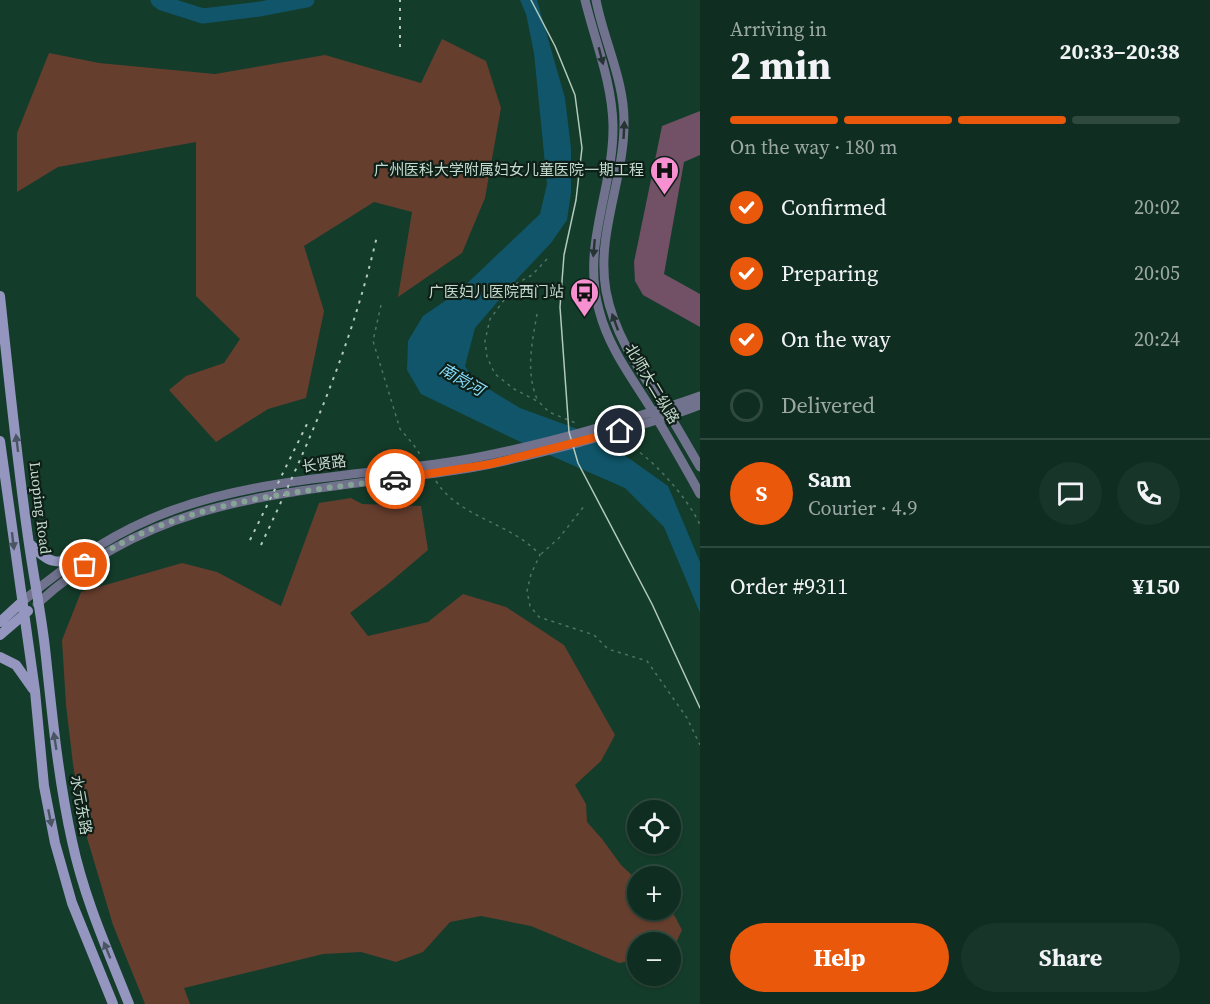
<!DOCTYPE html>
<html lang="en">
<head>
<meta charset="utf-8">
<style>
	body { margin:0; font-family:"Source Serif 4","Noto Sans SC",serif; background:#183529; color:#f1f3f6; height:100vh; display:flex; flex-direction:column; font-size:22px; white-space:nowrap }
	* { box-sizing:border-box; margin:0 }
	p { font-size:20px; color:#9ba8a5 }
	.icon { flex:none; width:33px; height:33px; fill:none; stroke:currentColor; stroke-width:2; stroke-linecap:round; stroke-linejoin:round }
	.map { position:relative; flex:1; overflow:hidden }
	.side { display:flex; flex-direction:column; background:#0f2d20; width:510px }
	.side>* { flex:none }
	.buttons { position:absolute; left:627px; top:800px; display:grid; gap:12px }
	.buttons a { display:grid; place-items:center; width:54px; height:54px; border-radius:50%; background:#0f2d20; box-shadow:0 2px 4px #0004,0 0 0 2px #2f493e; font-size:30px }
	.pin { position:absolute; display:grid; place-items:center; width:51px; height:51px; color:#fff; margin:-26px; border:3px solid #fff; border-radius:50%; box-shadow:0 2px 6px #0007 }
	.courier { position:absolute; display:grid; place-items:center; width:60px; height:60px; margin:-30px; border:4px solid #ea580c; border-radius:50%; background:#fff; color:#222; box-shadow:0 2px 8px #0007 }
	.headline em { font-style:normal; font-weight:700 }
	.headline div { display:flex; flex-direction:column-reverse }
	.headline { display:flex; align-items:center; justify-content:space-between; height:102px; padding:0 30px }
	h1 { font-size:39px; font-weight:700; line-height:45px }
	.bar { display:grid; grid-template-columns:repeat(4,1fr); gap:9px 6px; align-content:center; height:72px; padding:0 30px }
	.bar i { height:8px; border-radius:4px; background:#2f493e }
	.bar .selected { background:#ea580c }
	.bar p { grid-column:span 4 }
	.line { display:flex; align-items:center; gap:15px; padding:0 30px; border-top:2px solid #2f493e }
	.line div { flex:1 }
	.round { display:grid; place-items:center; flex:none; width:63px; height:63px; border-radius:32px; background:#183529 }
	ol { padding:0 30px; list-style:none }
	li { display:flex; align-items:center; gap:18px; height:66px }
	li p { margin-inline-start:auto }
	li .icon { padding:6px; border-radius:50%; background:#ea580c; color:#fff; stroke-width:4 }
	li:last-child { color:#9ba8a5 }
	li i { width:33px; height:33px; border:3px solid #2f493e; border-radius:50% }
	.button { display:flex; gap:12px; margin-top:auto; padding:12px 30px }
	.button a { flex:1; height:69px; border-radius:36px; background:#ea580c; color:#fff; font-size:24px; font-weight:700; line-height:69px; text-align:center }
	.button a+a { background:#183529; color:#f1f3f6 }
	main { display:flex; flex:1; min-height:0 }
	.map>svg:first-child { display:block }
	.green { fill:#663e2e }
	.water { fill:#105569 }
	.lines { fill:none; stroke-linecap:round; stroke-linejoin:round }
	.river { stroke:#105569; stroke-width:15 }
	.building { fill:#725065 }
	.path { stroke:#517364; stroke-width:1.5; stroke-dasharray:3 4.5; stroke-linecap:butt }
	.tertiary { stroke:#71728d; stroke-width:9 }
	.secondary { stroke:#9496bf; stroke-width:10 }
	.tram { stroke:#b2c9bd; stroke-width:1.5 }
	.rail { stroke:#b2c9bd; stroke-width:2; stroke-dasharray:3 6; stroke-linecap:butt }
	.oneway { fill:#273434 }
	.oneway2 { fill:#4a5563 }
	.done { stroke:#87a396; stroke-width:6; stroke-dasharray:0 10.8 }
	.route { stroke:#ea580c; stroke-width:8 }
	.labels { text-anchor:middle; stroke-width:4.5; stroke-linejoin:round; paint-order:stroke }
	.poi-label { font-size:15px; fill:#c5dacf; stroke:#0e1f17; text-anchor:end }
	.street-label { font-size:15px; fill:#c5dacf; stroke:#0e1f17 }
	.water-label { font-size:16px; font-style:italic; fill:#85ddfc; stroke:#0e1f17 }
</style>
</head>
<body>
<main>
<div class="map">
<svg width="700" height="1004" viewBox="0 0 700 1004">
	<rect width="100%" height="100%" fill="#143c2b"/>
	<path class="green" d="M442,39L486,61L501,108L485,198L462,253L398,297L412,212L374,202L304,246L324,311L306,398L268,409L216,442L169,390L186,376L224,363L240,339L196,296V142L58,167L17,192V133L49,53L99,63L215,74L325,55L421,83Z
		M351,498L362,504L421,506L428,550L388,584L350,613L368,636L428,622L463,594L506,607L564,645L615,735L601,761L575,785L586,804L587,822L602,839L621,865L637,880L638,909H671L682,930L674,947L671,949L670,942H638L637,960L619,963L531,926L481,916L450,922L423,952L396,962L361,952L323,954L184,988L190,1004H145L113,925L82,821L73,764L66,705L62,640L81,592L182,563L217,572L281,606L319,503Z"/>
	<path class="water" d="M520,0H537L565,98L571,148V193L567,220L551,243L517,279L475,328L465,366L474,380L520,408L599,437L668,486L700,562V613L664,527L625,488L531,447L421,394L407,370L408,341L423,316L458,292L540,214L547,184L534,53L526,14Z"/>
	<g class="lines">
		<path class="river" d="M158,0L162,3L203,16L260,9L307,0"/>
	</g>
	<path class="building" d="M700,111V155L684,162L664,274L700,294V327L643,295L635,281L634,262L662,126Z"/>
	<g class="lines">
		<path class="path" d="M547,259L532,275L516,284L490,319L485,341L487,357L495,374L514,389L539,402L549,412L578,424
			M381,305L373,341L400,429L413,444L421,456
			M537,314C532,343 525,373 538,401
			M621,441C647,451 689,499 700,525
			M436,481C459,518 512,523 540,555L531,574L527,591L530,606L539,617L594,635L608,649L647,661L687,718L700,745
			M541,554L559,538L585,505"/>
		<path class="tertiary" d="M585,0C595,41 612,82 613,125C614,189 581,245 599,310C610,353 638,385 659,422C673,446 687,470 700,494
			M596,0C604,42 625,81 624,124C624,180 596,234 606,291C615,339 644,376 670,416C680,432 690,450 700,467
			M23,601C68,563 117,530 173,510C261,478 358,476 450,462C495,455 539,444 583,432C622,421 662,410 700,396
			M37,604C164,488 304,494 463,469C502,463 540,453 578,443C619,431 660,421 700,405"/>
		<path class="secondary" d="M0,296C9,379 17,462 29,544C34,579 41,613 45,648C52,713 58,778 72,841C84,898 108,951 129,1004
			M0,441L35,691L44,786L55,843L72,903L113,1004
			M29,543C48,563 56,566 82,556
			M0,622L23,601
			M0,635L28,611
			M0,657L16,665L33,689"/>
		<path class="tram" d="M531,0L555,46L575,95L582,148L576,200L564,255L560,307L569,432L578,463L652,604L700,708"/>
		<path class="rail" d="M400,47V0
			M250,540L309,420
			M261,545C310,441 351,348 377,236"/>
	</g>
	<defs><path id="oneway-solid" d="M-6-.8H1V-3.2L6.5 0L1 3.2V.8H-6Z" transform="scale(1.5)"/></defs>
	<g class="oneway">
		<use href="#oneway-solid" transform="translate(601 56) rotate(75)"/>
		<use href="#oneway-solid" transform="translate(624 130) rotate(-87)"/>
		<use href="#oneway-solid" transform="translate(594 248) rotate(95)"/>
		<use href="#oneway-solid" transform="translate(615 322) rotate(-110)"/>
	</g>
	<g class="oneway2">
		<use href="#oneway-solid" transform="translate(17 443) rotate(-97)"/>
		<use href="#oneway-solid" transform="translate(13 541) rotate(83)"/>
		<use href="#oneway-solid" transform="translate(55 741) rotate(-99)"/>
		<use href="#oneway-solid" transform="translate(50 818) rotate(79)"/>
		<use href="#oneway-solid" transform="translate(107 950) rotate(-112)"/>
	</g>
	<g class="lines">
		<path class="done" d="M85,565C179,501 286,494 395,479"/>
		<path class="route" d="M395,479L491,464L620,431"/>
	</g>
	<defs>
		<symbol id="hospital-pin" viewBox="-11 -11 22 30"><path d="M0 17L-7.5 6A9.5 9.5 0 1 1 7.5 6Z" fill="#f690d0" stroke="#0e1f17"/><path d="M-5-5h3v3.5h4V-5h3V5h-3V1.5h-4V5h-3Z" fill="#111"/></symbol>
		<symbol id="bus-pin" viewBox="-11 -11 22 30"><path d="M0 17L-7.5 6A9.5 9.5 0 1 1 7.5 6Z" fill="#f690d0" stroke="#0e1f17"/><path d="M-5-6H5V4H4V6H2V4H-2V6H-4V4H-5ZM-3.5-4V0h7V-4ZM-3.5 1.2v1.5H-2V1.2ZM2 1.2v1.5H3.5V1.2Z" fill="#111"/></symbol>
	</defs>
	<g fill-rule="evenodd">
		<use href="#hospital-pin" x="648" y="154" width="33" height="45"/>
		<use href="#bus-pin" x="568" y="276" width="33" height="45"/>
	</g>
	<g class="labels">
		<g class="poi-label">
			<text x="644" y="175">广州医科大学附属妇女儿童医院一期工程</text>
			<text x="564" y="297">广医妇儿医院西门站</text>
		</g>
		<g class="street-label">
			<text transform="translate(652 384) rotate(59)" y="5">北师大二纵路</text>
			<text transform="translate(324 464) rotate(-8)" y="5">长贤路</text>
			<text transform="translate(40 508) rotate(83)" y="5">Luoping Road</text>
			<text transform="translate(81 805) rotate(80)" y="5">水元东路</text>
		</g>
		<g class="water-label">
			<text transform="translate(462 379) rotate(30)" y="6">南岗河</text>
		</g>
	</g>
</svg>
<div class="buttons">
<a><svg class="icon" aria-label="locate" viewBox="0 0 24 24"><circle cx="12" cy="12" r="6"/><path d="M12 2v4M12 18v4M2 12h4M18 12h4"/></svg></a>
<a>+</a>
<a>−</a>
</div>
<div class="pin" style="left:85px;top:565px;background:#ea580c"><svg class="icon" aria-label="bag" viewBox="0 0 24 24"><path d="M5 8h14l-1 12H6zM9 8a3 3 0 0 1 6 0"/></svg></div>
<div class="pin" style="left:620px;top:431px;background:#1f2937"><svg class="icon" aria-label="home" viewBox="0 0 24 24"><path d="M3 11l9-7 9 7M6 9v11h12V9"/></svg></div>
<div class="courier" style="left:395px;top:479px"><svg class="icon" aria-label="car" viewBox="0 0 24 24"><path d="M5 17H2v-5l4-1 3-4h7l3 4 3 1v5h-3M9 17h6M6 11h13"/><circle cx="7" cy="17" r="2"/><circle cx="17" cy="17" r="2"/></svg></div>
</div>
<section class="side">
<div class="headline"><div><h1>2 min</h1><p>Arriving in</p></div><em>20:33–20:38</em></div>
<div class="bar"><i class="selected"></i><i class="selected"></i><i class="selected"></i><i></i><p>On the way · 180 m</p></div>
<ol>
<li><svg class="icon" aria-label="check" viewBox="0 0 24 24"><path d="M5 12l5 5 9-10"/></svg>Confirmed<p>20:02</p></li>
<li><svg class="icon" aria-label="check" viewBox="0 0 24 24"><path d="M5 12l5 5 9-10"/></svg>Preparing<p>20:05</p></li>
<li><svg class="icon" aria-label="check" viewBox="0 0 24 24"><path d="M5 12l5 5 9-10"/></svg>On the way<p>20:24</p></li>
<li><i></i>Delivered</li>
</ol>
<div class="line" style="height:108px"><b class="round" style="background:#ea580c;color:#fff">S</b><div><b>Sam</b><p>Courier · 4.9</p></div><a class="round"><svg class="icon" aria-label="chat" viewBox="0 0 24 24"><path d="M4 5h16v11H9l-5 4z"/></svg></a><a class="round"><svg class="icon" aria-label="phone" viewBox="0 0 24 24"><path d="M5 4h4l2 5-3 2q2 4 5 5l2-3 5 2v4C11 20 4 13 5 4z"/></svg></a></div>
<div class="line" style="height:78px"><div>Order #9311</div><b>¥150</b></div>
<div class="button"><a>Help</a><a>Share</a></div>
</section>
</main>
</body>
</html>
